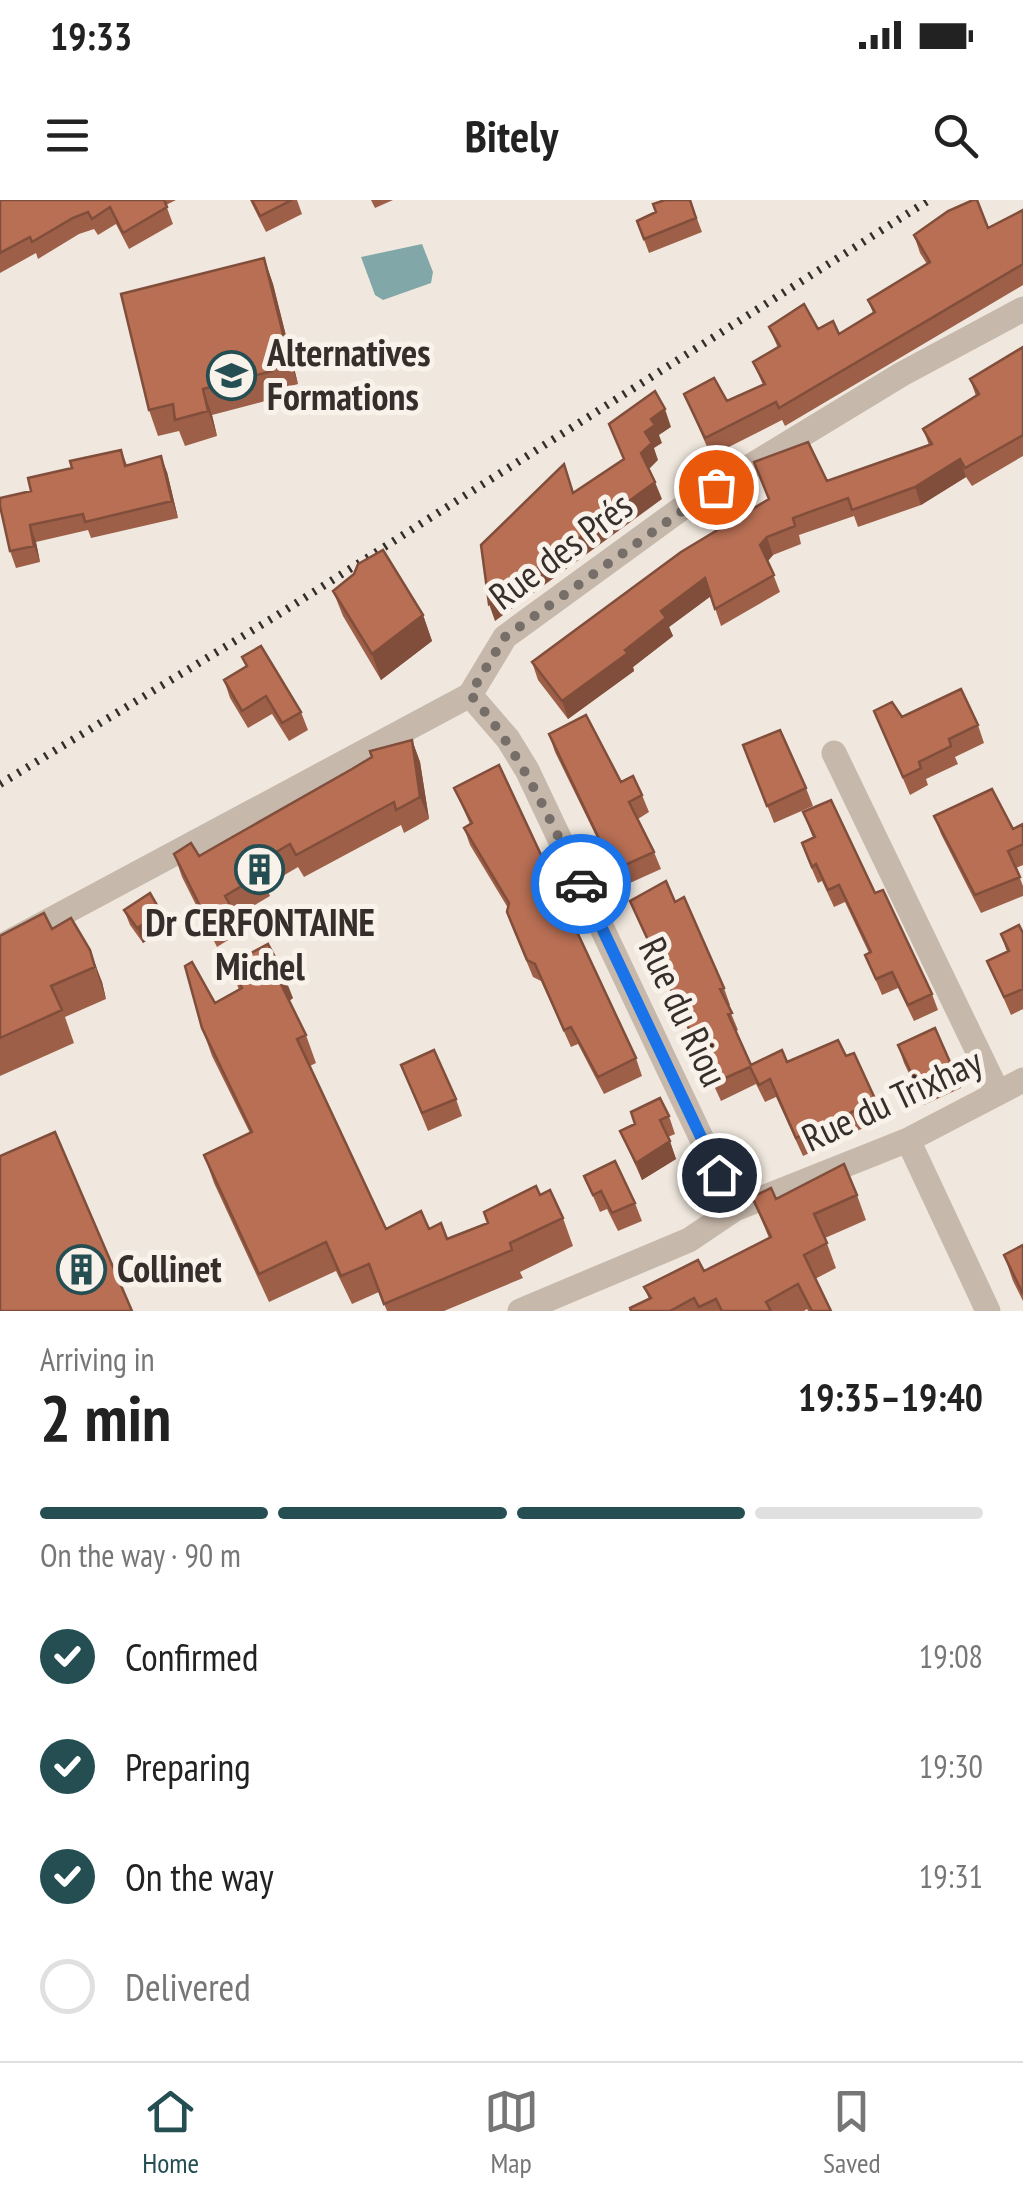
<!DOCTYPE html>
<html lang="en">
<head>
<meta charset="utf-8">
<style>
	body { margin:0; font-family:"PT Sans Narrow",sans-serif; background:#f2f2f2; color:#222; height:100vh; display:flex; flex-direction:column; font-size:38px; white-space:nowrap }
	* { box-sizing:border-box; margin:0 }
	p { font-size:32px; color:#767676 }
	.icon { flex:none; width:55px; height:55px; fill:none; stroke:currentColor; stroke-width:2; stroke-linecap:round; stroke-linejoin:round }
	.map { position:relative; height:1111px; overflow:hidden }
	.sheet { display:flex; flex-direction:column; background:#fff; flex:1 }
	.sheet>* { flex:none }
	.pin { position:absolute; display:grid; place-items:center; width:85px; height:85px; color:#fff; margin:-42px; border:5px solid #fff; border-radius:50%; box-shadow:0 2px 10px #0007 }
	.courier { position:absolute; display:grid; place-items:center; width:100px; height:100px; margin:-50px; border:8px solid #1a73e8; border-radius:50%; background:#fff; color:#222; box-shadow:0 2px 12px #0007 }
	.overview em { font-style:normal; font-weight:700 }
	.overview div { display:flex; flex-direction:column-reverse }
	.overview { display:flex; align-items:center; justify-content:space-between; height:170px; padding:0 40px }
	h1 { font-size:65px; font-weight:700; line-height:75px }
	.bar { display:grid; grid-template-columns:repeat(4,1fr); gap:15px 10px; align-content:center; height:120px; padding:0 40px }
	.bar i { height:12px; border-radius:8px; background:#e0e0e0 }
	.bar .active { background:#244e52 }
	.bar p { grid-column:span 4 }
	ol { padding:0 40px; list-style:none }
	li { display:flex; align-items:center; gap:30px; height:110px }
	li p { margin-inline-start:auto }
	li .icon { padding:10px; border-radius:50%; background:#244e52; color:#fff; stroke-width:4 }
	li:last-child { color:#767676 }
	li i { width:55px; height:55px; border:5px solid #e0e0e0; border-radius:50% }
	.status { display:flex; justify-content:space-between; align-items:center; height:70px; padding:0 50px; background:#fff; direction:ltr }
	.status svg { height:28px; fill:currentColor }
	header { display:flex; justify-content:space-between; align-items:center; height:130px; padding:0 40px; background:#fff; font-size:45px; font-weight:700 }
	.dock { display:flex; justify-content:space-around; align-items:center; height:140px; border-top:2px solid #e0e0e0; background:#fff; font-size:28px; color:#767676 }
	.dock a { display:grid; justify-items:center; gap:5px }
	.dock .active { color:#244e52 }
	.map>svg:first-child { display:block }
	.water { fill:#81a7a9 }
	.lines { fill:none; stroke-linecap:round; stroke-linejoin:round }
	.street { stroke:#c6b8ab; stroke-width:25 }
	.rail { stroke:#352e2a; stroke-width:8; stroke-dasharray:2.5 8; stroke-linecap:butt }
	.wall { fill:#9e5f48 }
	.shaded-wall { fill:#814e3b }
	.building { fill:#b86f54; stroke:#814e3b; stroke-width:2.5 }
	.done { stroke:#766f69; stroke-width:10; stroke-dasharray:0 18 }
	.route { stroke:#1a73e8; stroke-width:12 }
	.labels { text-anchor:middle; stroke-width:10; stroke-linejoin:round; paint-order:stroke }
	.poi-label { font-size:38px; font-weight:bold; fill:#352e2a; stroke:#f8f2ea; text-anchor:start }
	.street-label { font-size:38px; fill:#352e2a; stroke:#f8f2ea }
</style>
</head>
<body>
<div class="status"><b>19:33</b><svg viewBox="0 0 49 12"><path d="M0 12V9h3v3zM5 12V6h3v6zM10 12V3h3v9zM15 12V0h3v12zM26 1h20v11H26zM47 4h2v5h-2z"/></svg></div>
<header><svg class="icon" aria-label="menu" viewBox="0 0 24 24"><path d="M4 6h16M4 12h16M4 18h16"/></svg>Bitely<svg class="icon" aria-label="search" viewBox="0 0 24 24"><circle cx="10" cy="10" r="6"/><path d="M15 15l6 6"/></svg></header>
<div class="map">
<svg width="1023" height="1111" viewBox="0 0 1023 1111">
	<rect width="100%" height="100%" fill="#f0e8de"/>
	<path class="water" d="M422,44L433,72L431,83L383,100L375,95L361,57Z"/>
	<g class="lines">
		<path class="street" d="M470,495L508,539L527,570L735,1009
			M834,553L998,893
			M0,747L470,495L505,437L685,306L902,174L1023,109
			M908,940L988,1111
			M520,1111L689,1040L735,1009L908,940L1023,880"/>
		<path class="rail" d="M0,584L276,416L929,0"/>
	</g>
	<path class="wall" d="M0,0H176L166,5L173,24L129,49L116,24L98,35L94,29L79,34L38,59L36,53L0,73Z
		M250,0H297L302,14L266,32Z
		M371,0H393L375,8Z
		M690,0L702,32L649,53L637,21Z
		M1023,10V85L785,226L782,220L711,256L684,194L727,201L763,185L753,162L778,148L769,127L818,129L839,134L873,113L868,100L927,64L920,53L914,35L988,28Z
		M264,58L273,84L298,184L280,189L281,197L212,215L217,236L185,246L179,231L158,236L149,210Z
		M1023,147V256L972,286L966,277L921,305L858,327L854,316L799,335L801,344L773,355L768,361L780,392L721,426L711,396L669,427L673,436L633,467L634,471L568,519L538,480L532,462L827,281L929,245L923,229L976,196L970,179Z
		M121,250L127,265L167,272L178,318L91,338L88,330L36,342L40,362L16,368L10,351L72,268Z
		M333,391L423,415L432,441L381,480L343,416Z
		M242,457L301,512L308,530L289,541L272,514L248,528L230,498L224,480L246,467Z
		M874,511L902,517L978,525L984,543L955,557L958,564L926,579L928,585L910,595Z
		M549,534L642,595L649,612L638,619L654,652L661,669L621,687L555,552Z
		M412,540L420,562L429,619L404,633L401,625L304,677L298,667L266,686L270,696L235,717L241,732L217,747L182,677L174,654L199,656Z
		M743,545L806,588L813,606L774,623Z
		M454,588L636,858L642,876L604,894L578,844L571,847L541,781L533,777L513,729L507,712L508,708L470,645L464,628L470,624Z
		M803,612L875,693L932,794L938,810L914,821L898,788L882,795L865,755L869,753L845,702L834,707L822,681L818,683L808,660L802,643L813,638Z
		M934,616L1013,629L1023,624V665L1016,668L1023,686V696L981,713L941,634Z
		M630,701L675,702L724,788L730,805L728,806L738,830L736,831L751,865L846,856L876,901L883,919L803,956L776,897L765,902L756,884L721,901L637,718Z
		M124,710L161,712L166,727L143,743L130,725Z
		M71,718L102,782L106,799L65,817L74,843L0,876V736L52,729Z
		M1023,733V809L1011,815L987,761L1007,752L1001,734Z
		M230,764L293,798L289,801L306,835L316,863L310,866L386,1029H429L447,1039L488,1023L540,995L563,1018L573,1046L520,1072L523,1078L444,1111H387L379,1092L352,1104L336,1071L269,1102L214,983L204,955L250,933L212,856L202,828L215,803L239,790Z
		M898,845L954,871L961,888L924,905L904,863Z
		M401,865L456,899L462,916L428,931Z
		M669,916L675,934L668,937L676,959L642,980L620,931Z
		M584,976L635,1003L642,1021L618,1031L607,1009L600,1012Z
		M857,995L866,1020L825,1038L836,1068L815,1079L831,1111H808L807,1109L804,1111H631L649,1099L644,1087L704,1071L769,1038L752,997L776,999Z
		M1023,1045V1101L1013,1081L1004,1055Z"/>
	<path class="shaded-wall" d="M264,58L273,84L298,184L289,158Z
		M203,189L212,215L217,236L208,211Z
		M665,209L671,227L659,235L662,243L654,248L658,260L647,271L641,253L645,232L651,219Z
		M161,256L167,272L178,318L172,301Z
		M960,259L966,277L921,305L915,287Z
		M655,282L662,299L495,421L489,404Z
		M30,325L36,342L40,362L34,346Z
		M767,337L773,355L766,363L760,345Z
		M705,378L711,396L669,427L673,436L633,467L634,471L568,519L562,501L625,450L661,411Z
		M423,415L432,441L381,480L372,454Z
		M412,540L420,562L429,619L420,597Z
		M161,712L166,727L143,743L137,728Z
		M90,750L102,782L106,799L95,767Z
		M282,770L293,798L286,803L276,774Z
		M670,941L676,959L642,980L636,963Z"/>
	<path class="building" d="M0,0H164L167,7L123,33L110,7L92,19L88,12L73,18L32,42L30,37L0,53Z
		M252,0H292L260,16Z
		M665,0H690L696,18L644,39L637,21L656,12L653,4Z
		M973,0H977L988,28L1023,10V64L779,208L776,202L705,238L684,194L714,178L727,201L765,184L753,162L780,146L769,127L804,104L818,129L833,121L839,134L875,112L868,100L930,62L914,35L948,11Z
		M264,58L289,158L270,163L272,171L203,189L208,211L175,220L173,204L149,210L121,94Z
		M1023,147V235L965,268L960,259L915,287L852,310L848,298L793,318L795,326L767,337L760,345L774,375L715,409L705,378L661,411L666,418L625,450L628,453L562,501L532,462L681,352L769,299L754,262L808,242L827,281L932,244L923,229L979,194L970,179Z
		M655,191L665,209L651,219L655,225L645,232L652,243L641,253L655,282L489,404L481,345L564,264L573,293L624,259L609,224Z
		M121,250L125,266L161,256L172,301L85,322L83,314L30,325L34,346L10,351L0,306V298L31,291L28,278L72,268L70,261Z
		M383,350L423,415L372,454L333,391L354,374L358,364Z
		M261,446L301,512L282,523L266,496L242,511L224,480L247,466L242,457Z
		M961,489L978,525L949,539L951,546L919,562L921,568L903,577L874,511L892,502L902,517Z
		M586,515L621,582L633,576L642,595L629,602L654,652L614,670L549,534Z
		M780,530L806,588L767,606L743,545Z
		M412,540L420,597L396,610L394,602L296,655L290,644L256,664L262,674L225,696L233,710L209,724L174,654L191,643L199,656L352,569L372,557L370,551Z
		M499,565L636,858L598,877L571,827L564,830L535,764L527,760L507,712L509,703L464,628L472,623L454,588Z
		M992,589L1013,629L1023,624V644L1008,651L1020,677L975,695L934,616Z
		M831,600L875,693L883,690L932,794L908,805L892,772L876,779L865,755L871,752L839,685L828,690L816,664L812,667L802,643L815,637L803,612Z
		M666,681L675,702L684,697L724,788L720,789L732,813L728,814L751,865L782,850L787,862L838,840L846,856L854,853L876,901L796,938L770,879L759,885L750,867L714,883L630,701Z
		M150,693L161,712L137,728L124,710Z
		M44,713L52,729L71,718L90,750L95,767L51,786L62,810L0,838V736Z
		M1019,725L1023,733V789L1004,797L987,761L1009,751L1001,734Z
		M268,744L282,770L276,774L306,835L297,839L386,1029L421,1011L429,1029L441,1023L447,1039L488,1023L484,1012L536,986L540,995L550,990L563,1018L510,1043L512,1050L384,1104L369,1064L341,1076L326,1042L259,1074L204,955L252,932L202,828L185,766L192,762L215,803L242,788L230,764Z
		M935,828L954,871L918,887L898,845Z
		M434,850L456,899L422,913L401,865Z
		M660,898L669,916L660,920L670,941L636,963L620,931L635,924L631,912Z
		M55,932L132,1111H0V956Z
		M615,961L635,1003L612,1013L601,991L593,995L584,976Z
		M844,964L857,995L814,1014L827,1043L804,1055L831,1111H812L798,1084L766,1102L771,1111H722L716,1099L699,1107L694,1098L670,1111H631L630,1108L651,1098L644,1087L698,1060L704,1071L771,1037L752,997L771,988L776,999Z
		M1023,1045V1094L1004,1055Z"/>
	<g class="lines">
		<path class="done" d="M581,684C547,614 522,554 470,494L505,437L716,287"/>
		<path class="route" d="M581,684L719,975"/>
	</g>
	<defs>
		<symbol id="school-ring" viewBox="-11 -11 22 22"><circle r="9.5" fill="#f8f2ea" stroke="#244e52" stroke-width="1.5"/><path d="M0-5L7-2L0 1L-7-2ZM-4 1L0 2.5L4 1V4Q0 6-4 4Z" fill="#244e52"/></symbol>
		<symbol id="building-ring" viewBox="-11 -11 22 22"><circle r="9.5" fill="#f8f2ea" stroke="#244e52" stroke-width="1.5"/><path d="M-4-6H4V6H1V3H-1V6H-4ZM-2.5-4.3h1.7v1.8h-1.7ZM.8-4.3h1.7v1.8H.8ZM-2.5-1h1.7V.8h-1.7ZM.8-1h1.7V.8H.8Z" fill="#244e52"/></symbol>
	</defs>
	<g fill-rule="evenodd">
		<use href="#school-ring" x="204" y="148" width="55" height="55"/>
		<use href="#building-ring" x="232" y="642" width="55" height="55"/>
		<use href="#building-ring" x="54" y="1042" width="55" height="55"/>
	</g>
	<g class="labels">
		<g class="poi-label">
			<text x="267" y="166">Alternatives<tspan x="267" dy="44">Formations</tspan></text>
			<text x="260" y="736" text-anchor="middle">Dr CERFONTAINE<tspan x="260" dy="44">Michel</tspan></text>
			<text x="117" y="1082">Collinet</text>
		</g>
		<g class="street-label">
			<text transform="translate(561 351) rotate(-37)" y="13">Rue des Prés</text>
			<text transform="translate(683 812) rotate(65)" y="13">Rue du Riou</text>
			<text transform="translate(892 900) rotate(-25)" y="13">Rue du Trixhay</text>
		</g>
	</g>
</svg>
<div class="pin" style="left:716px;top:287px;background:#ea580c"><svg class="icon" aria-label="bag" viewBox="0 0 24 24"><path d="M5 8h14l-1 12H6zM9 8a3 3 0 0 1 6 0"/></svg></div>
<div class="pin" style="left:719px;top:975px;background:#1f2937"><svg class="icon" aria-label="home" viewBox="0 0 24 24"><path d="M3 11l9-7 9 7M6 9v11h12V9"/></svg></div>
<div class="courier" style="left:581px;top:684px"><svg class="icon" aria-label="car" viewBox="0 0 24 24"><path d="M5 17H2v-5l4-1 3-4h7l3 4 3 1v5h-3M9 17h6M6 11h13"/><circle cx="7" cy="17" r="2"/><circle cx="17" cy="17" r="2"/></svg></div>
</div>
<section class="sheet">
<div class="overview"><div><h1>2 min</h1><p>Arriving in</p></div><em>19:35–19:40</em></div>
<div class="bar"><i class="active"></i><i class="active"></i><i class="active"></i><i></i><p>On the way · 90 m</p></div>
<ol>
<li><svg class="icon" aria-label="check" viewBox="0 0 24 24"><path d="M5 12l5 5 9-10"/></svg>Confirmed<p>19:08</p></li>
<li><svg class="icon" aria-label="check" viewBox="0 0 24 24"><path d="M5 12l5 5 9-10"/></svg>Preparing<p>19:30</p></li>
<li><svg class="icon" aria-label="check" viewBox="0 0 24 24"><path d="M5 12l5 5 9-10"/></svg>On the way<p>19:31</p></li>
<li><i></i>Delivered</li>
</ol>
</section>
<nav class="dock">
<a class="active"><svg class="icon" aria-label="home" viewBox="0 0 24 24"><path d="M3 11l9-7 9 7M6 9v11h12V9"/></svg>Home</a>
<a><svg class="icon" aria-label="map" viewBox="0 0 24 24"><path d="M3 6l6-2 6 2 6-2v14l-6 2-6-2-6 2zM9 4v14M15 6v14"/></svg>Map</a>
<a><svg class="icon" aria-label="saved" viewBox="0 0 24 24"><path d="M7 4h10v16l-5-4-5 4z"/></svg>Saved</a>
</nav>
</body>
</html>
